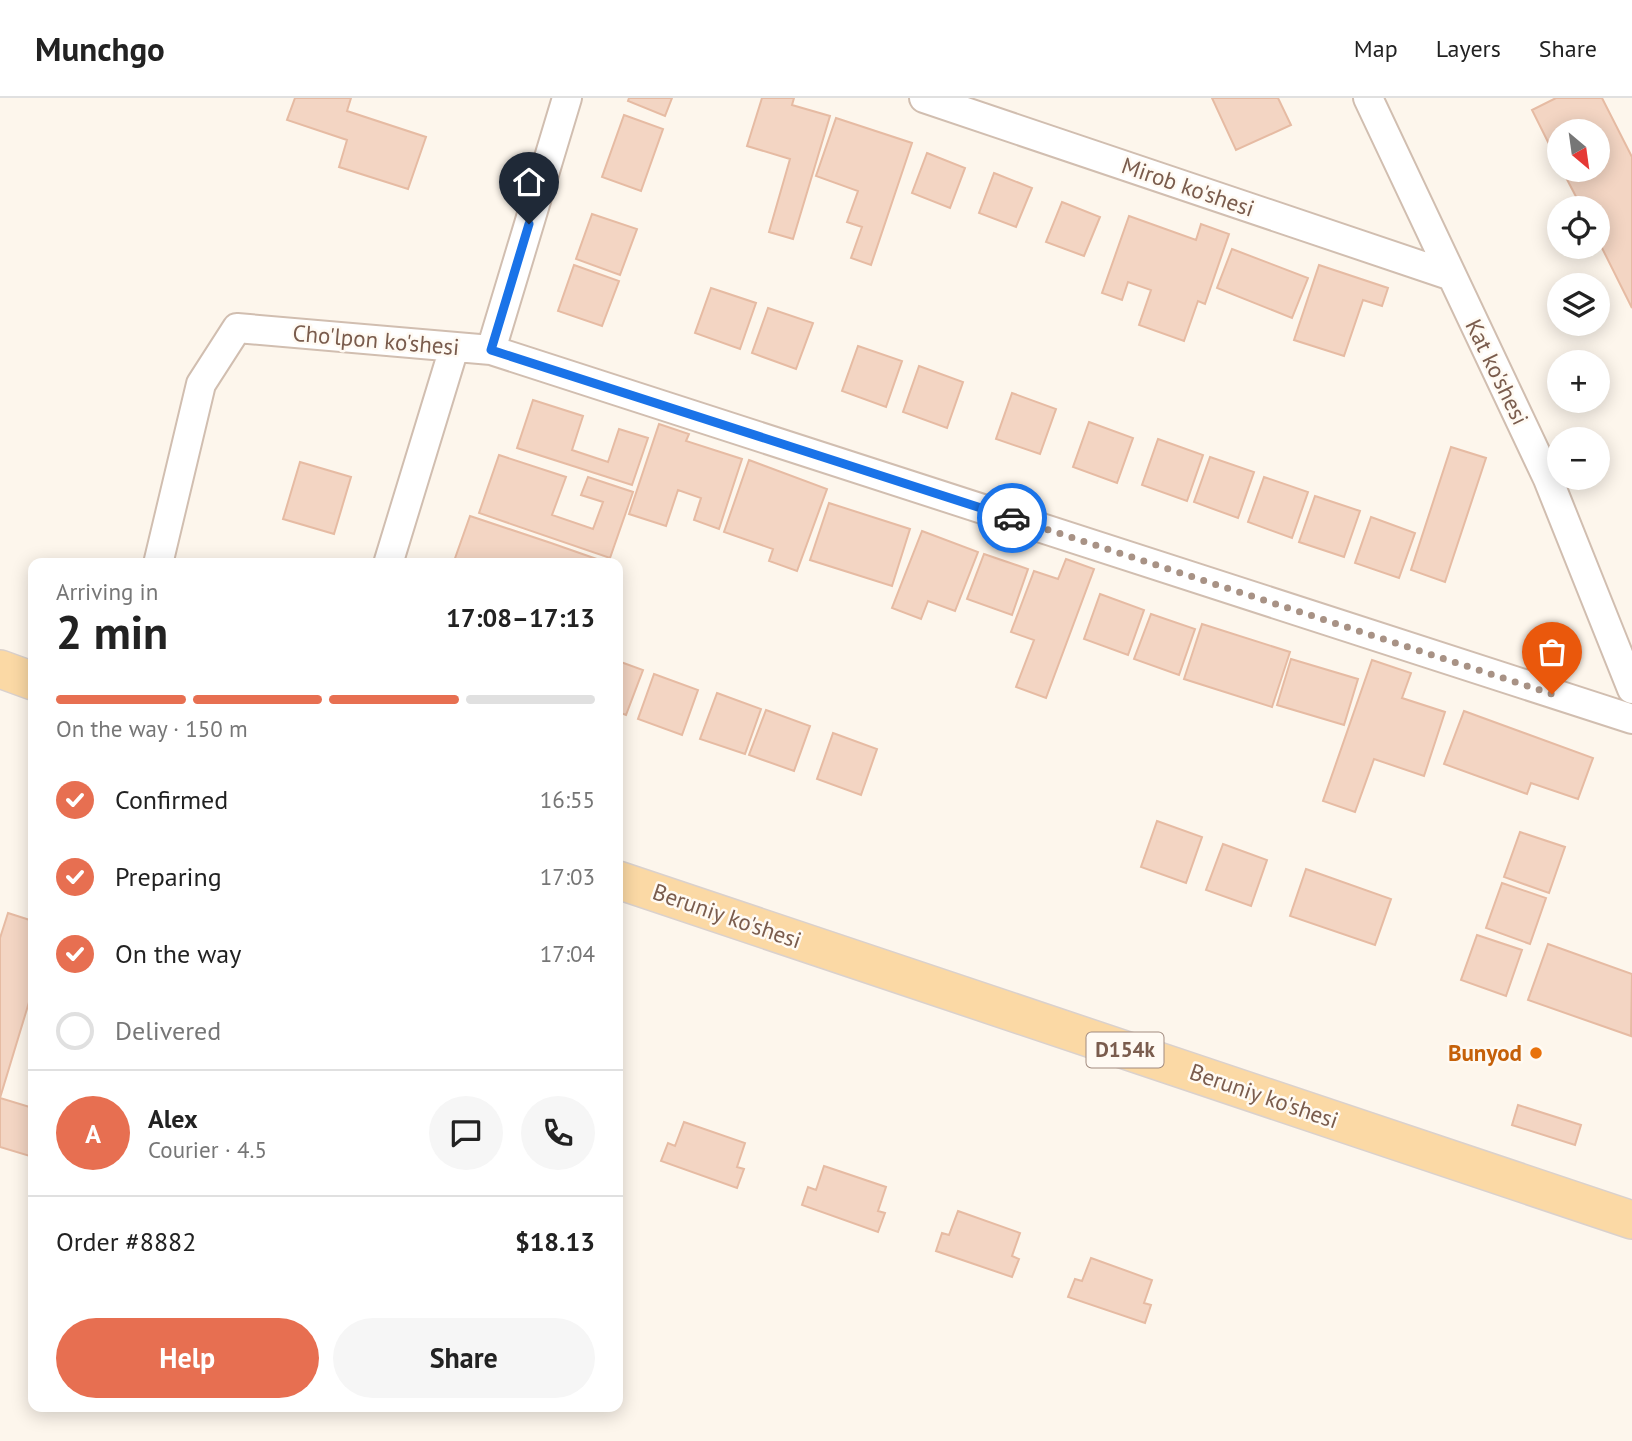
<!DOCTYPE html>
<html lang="en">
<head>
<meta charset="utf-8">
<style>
	body { margin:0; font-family:"PT Sans",sans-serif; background:#f6f6f6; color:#222; height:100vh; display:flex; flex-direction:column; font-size:26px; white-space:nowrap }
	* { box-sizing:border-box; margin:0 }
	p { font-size:23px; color:#767676 }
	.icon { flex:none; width:38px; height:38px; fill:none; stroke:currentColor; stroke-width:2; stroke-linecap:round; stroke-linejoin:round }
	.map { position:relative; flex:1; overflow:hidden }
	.sheet { position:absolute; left:28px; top:460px; width:595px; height:854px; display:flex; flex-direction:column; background:#fff; border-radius:14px; box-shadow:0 4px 18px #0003 }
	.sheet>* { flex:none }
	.needle { width:46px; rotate:151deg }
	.controls { position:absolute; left:1547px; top:21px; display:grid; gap:14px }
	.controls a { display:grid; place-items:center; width:63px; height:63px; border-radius:50%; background:#fff; box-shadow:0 4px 18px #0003; font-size:35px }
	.pin { position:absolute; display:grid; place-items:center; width:60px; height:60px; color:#fff; margin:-72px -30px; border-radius:50% 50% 50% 0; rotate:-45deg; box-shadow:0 0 7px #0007 }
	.pin .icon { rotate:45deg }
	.courier { position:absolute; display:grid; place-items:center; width:70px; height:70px; margin:-35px; border:5px solid #1a73e8; border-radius:50%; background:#fff; color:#222; box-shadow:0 2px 9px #0007 }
	.summary em { font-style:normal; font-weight:800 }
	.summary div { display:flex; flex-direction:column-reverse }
	.summary { display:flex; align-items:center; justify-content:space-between; height:119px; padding:0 28px }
	h1 { font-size:46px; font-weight:800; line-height:52px }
	.bar { display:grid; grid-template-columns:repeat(4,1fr); gap:10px 7px; align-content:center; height:84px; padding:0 28px }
	.bar i { height:9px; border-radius:5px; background:#e0e0e0 }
	.bar .current { background:#e76f51 }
	.bar p { grid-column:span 4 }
	.line { display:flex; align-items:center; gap:18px; padding:0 28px; border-top:2px solid #e0e0e0 }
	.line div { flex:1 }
	.round { display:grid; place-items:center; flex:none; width:74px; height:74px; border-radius:37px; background:#f6f6f6 }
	ol { padding:0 28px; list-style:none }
	li { display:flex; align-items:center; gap:21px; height:77px }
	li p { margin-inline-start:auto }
	li .icon { padding:7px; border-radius:50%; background:#e76f51; color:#fff; stroke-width:4 }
	li:last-child { color:#767676 }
	li i { width:38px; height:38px; border:4px solid #e0e0e0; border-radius:50% }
	.button { display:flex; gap:14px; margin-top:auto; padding:14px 28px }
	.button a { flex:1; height:80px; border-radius:42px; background:#e76f51; color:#fff; font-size:28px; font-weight:800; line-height:80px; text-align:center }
	.button a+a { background:#f6f6f6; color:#222 }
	header { display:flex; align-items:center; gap:42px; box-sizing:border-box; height:98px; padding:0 35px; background:#fff; border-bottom:2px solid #e0e0e0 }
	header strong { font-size:33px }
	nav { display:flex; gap:38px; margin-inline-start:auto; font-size:24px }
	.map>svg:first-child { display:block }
	.building { fill:#f3d5c3; stroke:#e6bba3; stroke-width:2 }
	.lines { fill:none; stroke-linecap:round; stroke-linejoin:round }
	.minor-casing { stroke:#d1beb0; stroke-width:32 }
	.major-casing { stroke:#dad1cd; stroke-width:40 }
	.minor { stroke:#fff; stroke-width:28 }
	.major { stroke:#fbd9a5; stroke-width:37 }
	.done { stroke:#a89285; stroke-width:7; stroke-dasharray:0 12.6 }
	.route { stroke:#1a73e8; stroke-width:9 }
	.food-dot { fill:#e8710a; stroke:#fffaf3; stroke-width:2.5 }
	.labels { text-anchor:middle; stroke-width:5; stroke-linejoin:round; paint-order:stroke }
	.shield { fill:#fffaf3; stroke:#a28b7f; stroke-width:2 }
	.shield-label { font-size:21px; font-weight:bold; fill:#7a5c4d }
	.street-label { font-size:23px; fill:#7a5c4d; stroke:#fffaf3 }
	.food-label { font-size:23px; font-weight:bold; fill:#c56008; stroke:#fffaf3; text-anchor:end }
</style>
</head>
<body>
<header>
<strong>Munchgo</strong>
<nav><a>Map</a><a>Layers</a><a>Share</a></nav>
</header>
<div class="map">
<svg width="1632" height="1343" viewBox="0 0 1632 1343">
	<rect width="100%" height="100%" fill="#fdf6ec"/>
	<path class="building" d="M295,0H351L347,13L426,39L408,91L339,69L347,42L287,22Z
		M629,0H672L665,18L628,3Z
		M762,0H794L792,7L830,18L793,141L769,134L790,61L747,48Z
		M1212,0H1278L1291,27L1236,52Z
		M1556,0H1602L1632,59V210L1598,142V110H1582L1562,72H1598V33H1559V66L1532,12Z
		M624,17L663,31L641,93L602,79Z
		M836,20L912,45L871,167L851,160L862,129L847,124L858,93L816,78Z
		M927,55L965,70L950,110L912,95Z
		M994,75L1032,90L1016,129L979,115Z
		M1062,104L1100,119L1084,158L1046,144Z
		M592,116L637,131L620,177L576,161Z
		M1129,118L1196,142L1201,126L1229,136L1205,206L1198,203L1184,243L1139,227L1151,192L1128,184L1122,202L1102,195Z
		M1232,151L1308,180L1292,220L1217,190Z
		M574,167L619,183L602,228L558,213Z
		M1319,167L1388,190L1382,208L1363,202L1344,258L1294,242Z
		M711,190L756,205L740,251L695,235Z
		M768,210L813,225L796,271L752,255Z
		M858,248L902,263L886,309L842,293Z
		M919,268L963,284L947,330L903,314Z
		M1012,295L1056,311L1040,356L996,341Z
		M533,302L583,318L572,352L608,364L619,331L648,340L632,387L517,350Z
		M1089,324L1133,340L1117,385L1073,369Z
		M659,326L689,336L686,343L742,361L719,431L694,422L701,400L678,392L666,428L629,416Z
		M1158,341L1203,357L1187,403L1142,387Z
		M1451,349L1486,360L1445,484L1411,472Z
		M499,357L566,379L552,417L593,431L603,404L581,397L588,379L633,394L610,460L479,415Z
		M1210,359L1254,374L1238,420L1194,404Z
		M749,362L827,391L797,473L769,463L773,451L724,434Z
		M300,364L351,379L334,436L283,421Z
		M1264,379L1308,394L1292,440L1248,424Z
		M1315,398L1360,413L1344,459L1299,444Z
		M829,405L910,431L892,488L810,462Z
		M470,418L551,445L611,466H453Z
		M1371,419L1415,435L1399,480L1355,465Z
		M922,433L978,454L955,513L928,503L921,521L892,510Z
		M984,456L1028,471L1012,517L967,501Z
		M1066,461L1094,471L1046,600L1016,589L1034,542L1011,534L1034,473L1058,481Z
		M1100,496L1144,512L1128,557L1084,541Z
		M1151,516L1195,531L1179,577L1134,561Z
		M1202,526L1290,554L1272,609L1184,581Z
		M1291,561L1358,581L1344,627L1277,607Z
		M1372,562L1411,575L1402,600L1445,614L1424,678L1374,661L1355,714L1323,703Z
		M618,563L643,572L626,617L618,614Z
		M654,576L698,592L682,637L638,621Z
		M717,595L761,611L745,656L700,641Z
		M766,612L810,628L794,673L749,657Z
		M1464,613L1593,660L1578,701L1531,685L1527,696L1444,666Z
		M833,635L877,651L861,697L817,681Z
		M1157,723L1202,739L1186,785L1141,769Z
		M1520,734L1565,749L1549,795L1504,779Z
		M1223,746L1267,762L1251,808L1206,792Z
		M1306,771L1391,801L1375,847L1290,818Z
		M1502,785L1546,800L1530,846L1486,830Z
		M8,815L33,823V891L0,1000V840Z
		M1477,837L1522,852L1506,898L1461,882Z
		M1548,846L1632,876L1631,938L1528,902Z
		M0,1000L33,1010V1059L0,1049Z
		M1518,1007L1581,1027L1575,1047L1512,1027Z
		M684,1024L745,1045L737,1069L744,1071L737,1090L661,1063L668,1045L675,1048Z
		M824,1068L886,1089L878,1113L885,1115L878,1134L802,1107L808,1089L816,1092Z
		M958,1113L1020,1135L1012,1158L1019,1161L1012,1179L936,1153L942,1135L949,1137Z
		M1091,1160L1152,1182L1144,1205L1151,1207L1145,1225L1068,1199L1075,1181L1082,1183Z"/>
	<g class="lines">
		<defs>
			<path id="minor" d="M924,0L1452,178
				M1368,0L1548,381L1632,591
				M491,252L567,0
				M158,466L201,286L237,230L491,252L1632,621
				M388,466L454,250"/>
			<path id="major" d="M0,571L33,583
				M618,782L1632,1122"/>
		</defs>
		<use href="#minor" class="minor-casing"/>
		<use href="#major" class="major-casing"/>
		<use href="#minor" class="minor"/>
		<use href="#major" class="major"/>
	</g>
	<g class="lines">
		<path class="done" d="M1012,420L1552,596"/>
		<path class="route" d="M529,126L491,252L1012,420"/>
	</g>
	<circle class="food-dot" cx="1536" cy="955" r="7"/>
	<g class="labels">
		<rect class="shield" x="1086.5" y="934.5" width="77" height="35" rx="5"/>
		<g class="shield-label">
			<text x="1125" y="959">D154k</text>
		</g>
		<g class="street-label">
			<text transform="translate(1188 89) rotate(19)" y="8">Mirob ko'shesi</text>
			<text transform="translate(376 242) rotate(5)" y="8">Cho'lpon ko'shesi</text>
			<text transform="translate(1497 274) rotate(64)" y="8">Kat ko'shesi</text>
			<text transform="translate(727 818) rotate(19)" y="8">Beruniy ko'shesi</text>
			<text transform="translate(1264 998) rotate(19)" y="8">Beruniy ko'shesi</text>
		</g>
		<g class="food-label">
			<text x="1522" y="963">Bunyod</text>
		</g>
	</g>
</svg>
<div class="controls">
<a><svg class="needle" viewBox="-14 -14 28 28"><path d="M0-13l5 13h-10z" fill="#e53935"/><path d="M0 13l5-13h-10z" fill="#767676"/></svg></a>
<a><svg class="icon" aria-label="locate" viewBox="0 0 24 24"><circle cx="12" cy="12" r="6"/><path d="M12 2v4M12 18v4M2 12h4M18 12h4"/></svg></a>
<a><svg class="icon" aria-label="layers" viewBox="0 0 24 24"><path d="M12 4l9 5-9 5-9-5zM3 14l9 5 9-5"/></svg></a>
<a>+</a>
<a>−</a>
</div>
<div class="pin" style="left:1552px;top:596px;background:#ea580c"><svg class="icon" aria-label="bag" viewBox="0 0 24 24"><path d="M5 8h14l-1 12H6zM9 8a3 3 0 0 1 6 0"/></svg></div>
<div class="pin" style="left:529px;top:126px;background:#1f2937"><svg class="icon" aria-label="home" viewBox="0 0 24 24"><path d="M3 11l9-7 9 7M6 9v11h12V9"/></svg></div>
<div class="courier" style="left:1012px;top:420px"><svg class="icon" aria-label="car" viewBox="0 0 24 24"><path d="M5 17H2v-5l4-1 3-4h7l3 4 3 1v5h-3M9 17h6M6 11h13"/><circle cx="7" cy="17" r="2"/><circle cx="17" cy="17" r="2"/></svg></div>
<section class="sheet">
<div class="summary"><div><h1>2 min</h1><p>Arriving in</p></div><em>17:08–17:13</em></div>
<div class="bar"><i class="current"></i><i class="current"></i><i class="current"></i><i></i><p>On the way · 150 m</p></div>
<ol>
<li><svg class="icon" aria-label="check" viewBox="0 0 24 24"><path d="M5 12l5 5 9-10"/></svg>Confirmed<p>16:55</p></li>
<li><svg class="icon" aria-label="check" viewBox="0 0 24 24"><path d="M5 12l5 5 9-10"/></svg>Preparing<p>17:03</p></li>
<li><svg class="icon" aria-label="check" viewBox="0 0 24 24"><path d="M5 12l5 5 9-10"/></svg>On the way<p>17:04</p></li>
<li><i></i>Delivered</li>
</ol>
<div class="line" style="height:126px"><b class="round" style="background:#e76f51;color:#fff">A</b><div><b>Alex</b><p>Courier · 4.5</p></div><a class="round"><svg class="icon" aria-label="chat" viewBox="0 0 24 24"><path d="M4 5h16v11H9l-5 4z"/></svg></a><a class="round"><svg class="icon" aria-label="phone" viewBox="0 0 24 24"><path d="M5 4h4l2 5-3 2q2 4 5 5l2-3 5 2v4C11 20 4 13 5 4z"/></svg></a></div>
<div class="line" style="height:91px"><div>Order #8882</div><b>$18.13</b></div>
<div class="button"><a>Help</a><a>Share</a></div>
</section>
</div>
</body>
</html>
